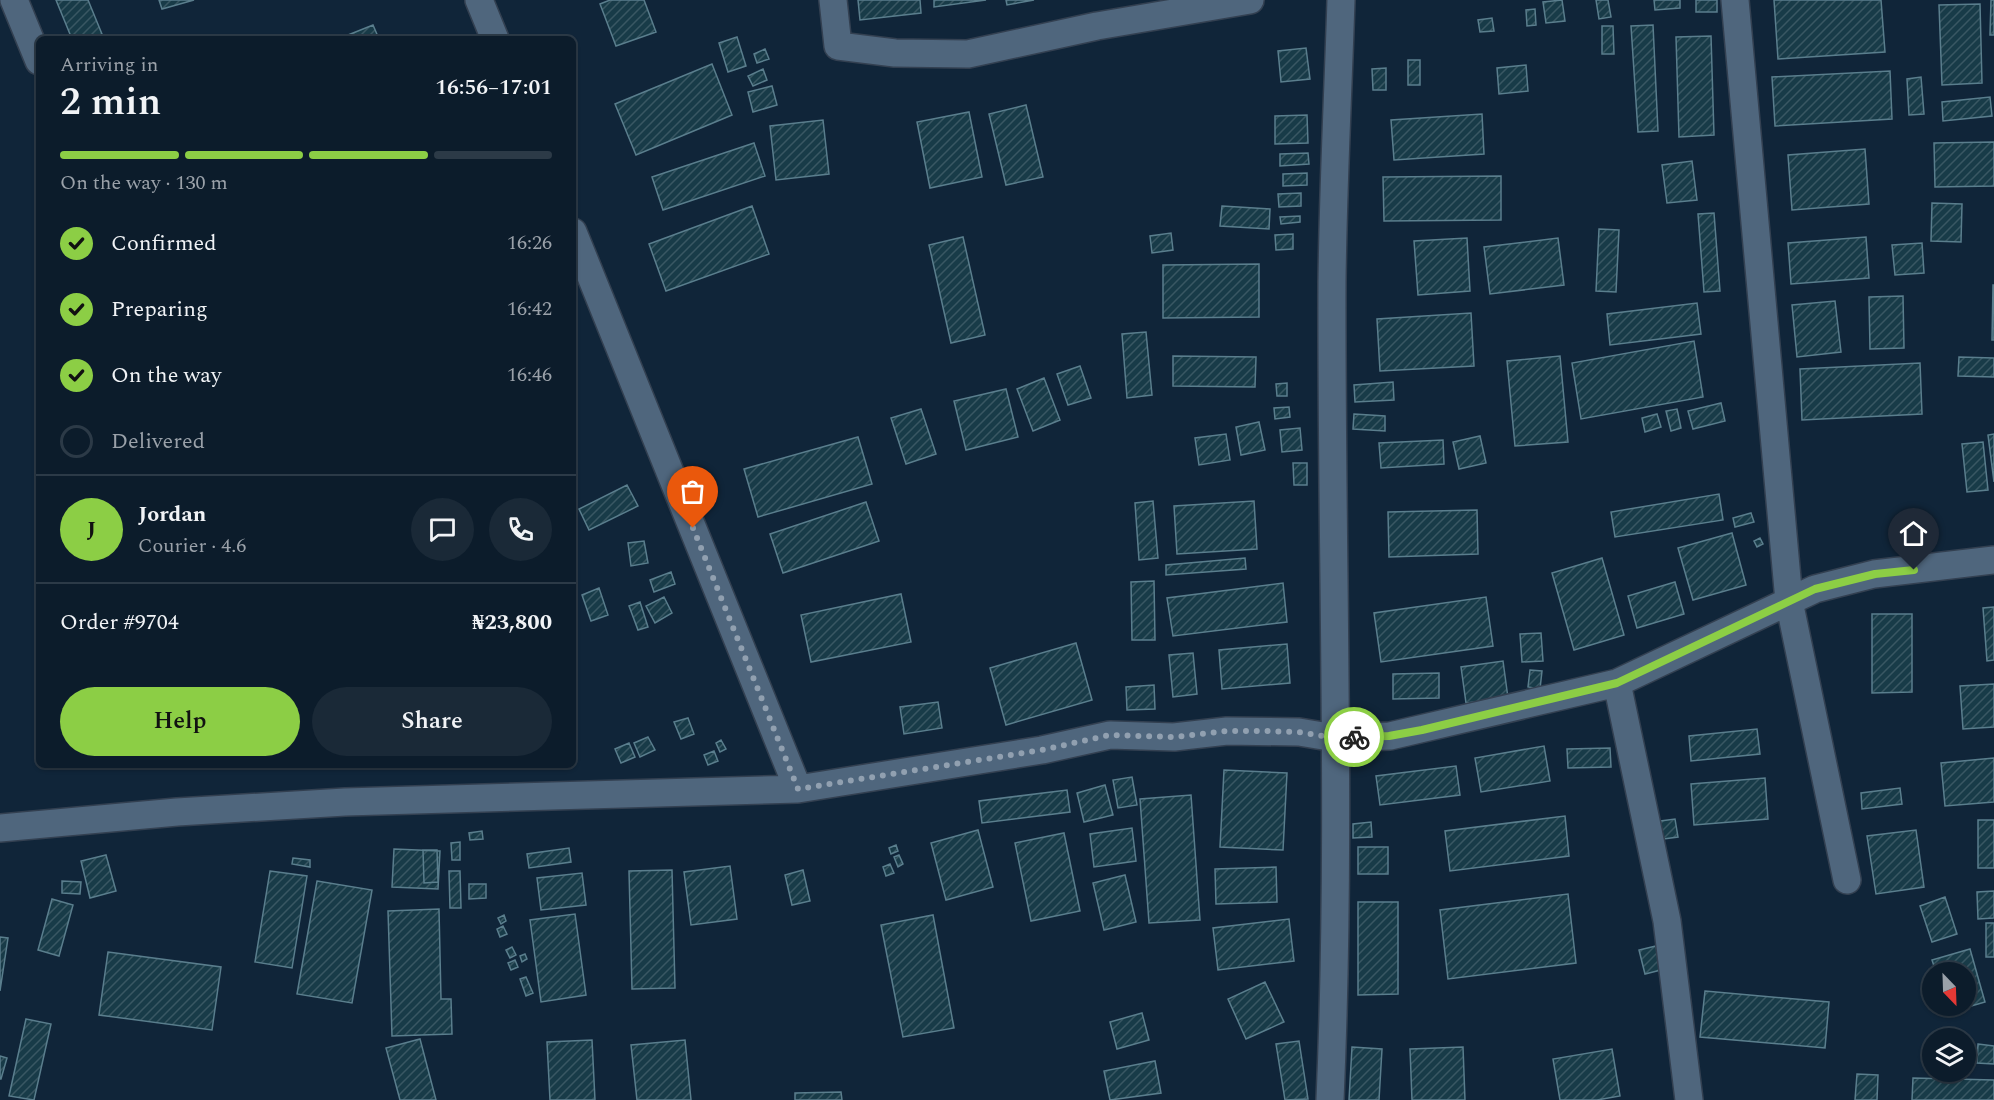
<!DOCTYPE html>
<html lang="en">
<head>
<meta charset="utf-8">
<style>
	body { margin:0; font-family:Spectral,serif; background:#1a2937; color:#f1f3f6; height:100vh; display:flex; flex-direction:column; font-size:22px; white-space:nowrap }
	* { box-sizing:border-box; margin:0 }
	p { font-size:20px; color:#9aa1a9 }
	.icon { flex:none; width:33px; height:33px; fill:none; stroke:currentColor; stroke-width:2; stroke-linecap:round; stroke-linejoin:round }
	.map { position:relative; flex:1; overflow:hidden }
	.details { position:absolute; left:36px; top:36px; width:540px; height:732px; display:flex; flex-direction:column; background:#0c1c2b; border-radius:9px; box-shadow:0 2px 4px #0004,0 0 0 2px #2c3a47 }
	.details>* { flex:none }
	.needle { width:39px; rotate:157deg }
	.tools { position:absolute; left:1922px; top:962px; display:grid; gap:12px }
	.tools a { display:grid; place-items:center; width:54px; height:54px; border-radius:50%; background:#0c1c2b; box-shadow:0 2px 4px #0004,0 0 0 2px #2c3a47; font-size:30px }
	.pin { position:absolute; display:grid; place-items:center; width:51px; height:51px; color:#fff; margin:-62px -26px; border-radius:50% 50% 50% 0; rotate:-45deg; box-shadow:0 0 6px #0007 }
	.pin .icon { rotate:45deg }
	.courier { position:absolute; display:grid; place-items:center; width:60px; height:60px; margin:-30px; border:4px solid #8cce45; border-radius:50%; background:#fff; color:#222; box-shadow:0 2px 8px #0007 }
	.summary em { font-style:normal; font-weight:600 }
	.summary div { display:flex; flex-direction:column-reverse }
	.summary { display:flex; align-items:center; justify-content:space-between; height:102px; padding:0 24px }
	h1 { font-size:39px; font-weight:600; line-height:45px }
	.bar { display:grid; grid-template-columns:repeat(4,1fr); gap:9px 6px; align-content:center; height:72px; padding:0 24px }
	.bar i { height:8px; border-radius:4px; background:#2c3a47 }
	.bar .on { background:#8cce45 }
	.bar p { grid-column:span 4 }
	.line { display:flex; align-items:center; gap:15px; padding:0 24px; border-top:2px solid #2c3a47 }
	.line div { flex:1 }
	.round { display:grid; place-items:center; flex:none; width:63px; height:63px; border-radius:32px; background:#1a2937 }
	ol { padding:0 24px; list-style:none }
	li { display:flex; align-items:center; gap:18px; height:66px }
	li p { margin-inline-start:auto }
	li .icon { padding:6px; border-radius:50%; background:#8cce45; color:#111; stroke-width:4 }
	li:last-child { color:#9aa1a9 }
	li i { width:33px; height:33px; border:3px solid #2c3a47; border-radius:50% }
	.action { display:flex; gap:12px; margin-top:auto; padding:12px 24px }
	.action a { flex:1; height:69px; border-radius:36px; background:#8cce45; color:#111; font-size:24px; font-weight:600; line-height:69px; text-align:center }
	.action a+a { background:#1a2937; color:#f1f3f6 }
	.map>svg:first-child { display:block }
	.building { fill:url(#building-hatch); stroke:#5a7e8d; stroke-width:1.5 }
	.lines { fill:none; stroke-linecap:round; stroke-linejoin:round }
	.minor-casing { stroke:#334051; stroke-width:30 }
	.minor { stroke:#4f667d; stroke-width:27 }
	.done { stroke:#91a0b0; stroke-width:6; stroke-dasharray:0 10.8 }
	.route { stroke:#8cce45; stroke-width:8 }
</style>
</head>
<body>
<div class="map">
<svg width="1994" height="1100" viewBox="0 0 1994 1100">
	<defs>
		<pattern id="building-hatch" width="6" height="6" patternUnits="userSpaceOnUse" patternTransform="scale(1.5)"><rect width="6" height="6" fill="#183b48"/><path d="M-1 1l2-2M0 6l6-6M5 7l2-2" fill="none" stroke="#395763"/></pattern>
	</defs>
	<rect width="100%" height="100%" fill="#102539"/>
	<path class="building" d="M56,0H88L104,39H72Z
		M159,0H194L162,9Z
		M610,0H644L656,32L616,46L600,4Z
		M858,0H920L921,13L860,20Z
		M934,0H986L934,7Z
		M1006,0H1034L1007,5Z
		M1562,0L1565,21L1546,23L1543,2Z
		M1596,0H1608L1611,17L1599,19Z
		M1654,0H1680V8L1655,10Z
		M1696,0H1717V12H1696Z
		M1774,0H1881L1885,52L1778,59Z
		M1991,0H1994V35H1990Z
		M1980,4L1982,83L1942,85L1939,5Z
		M1535,9L1536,25L1527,26L1526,10Z
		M1492,18L1494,31L1480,32L1478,20Z
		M373,25L379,39H338Z
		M1653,25L1658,131L1638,132L1631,26Z
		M1602,26H1613L1614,54H1602Z
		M1711,36L1714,135L1679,137L1676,37Z
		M737,37L746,66L728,72L719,43Z
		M1306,48L1310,79L1281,82L1278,51Z
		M765,49L769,59L757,63L754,54Z
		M1408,60H1420V85H1408Z
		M712,64L732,115L636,155L615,104Z
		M1526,65L1528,91L1499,94L1497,68Z
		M1386,68V90H1373L1372,69Z
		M763,69L767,80L753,86L748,76Z
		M1890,71L1892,119L1775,126L1772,77Z
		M1921,77L1924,114L1909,115L1907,79Z
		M772,86L777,105L753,112L748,92Z
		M1990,97L1992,116L1943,121L1942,102Z
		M1026,105L1043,177L1006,185L989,114Z
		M969,112L982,177L930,188L917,122Z
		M1482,114L1484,154L1394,160L1391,120Z
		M1307,115L1308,143L1275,144V116Z
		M823,120L829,174L776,180L770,126Z
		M1994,142V186L1935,187L1934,143Z
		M754,143L765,176L663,210L652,177Z
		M1865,149L1869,204L1792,210L1788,155Z
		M1308,153L1309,164L1280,166V154Z
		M1692,161L1697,200L1667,203L1662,165Z
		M1307,173V185L1283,186V174Z
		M1501,176V220L1384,221L1383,177Z
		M1301,193V206L1279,207L1278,194Z
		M1932,203L1962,204L1961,242L1931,241Z
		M752,206L769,254L666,291L649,244Z
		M1222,206L1270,209L1269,229L1220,226Z
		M1714,213L1720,291L1704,292L1698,214Z
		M1300,216V222L1281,224L1280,217Z
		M1599,229L1619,230L1616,292L1596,291Z
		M1171,233L1173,250L1152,253L1150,236Z
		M1293,234V249L1276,250L1275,235Z
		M963,237L985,335L951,343L929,245Z
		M1866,237L1869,278L1791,284L1788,243Z
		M1467,238L1470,291L1418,295L1414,241Z
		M1558,238L1564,285L1490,294L1484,247Z
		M1922,243L1924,273L1895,275L1892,245Z
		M1259,264V317L1163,318V265Z
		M1993,285H1994V340H1992Z
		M1903,296L1904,348L1870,349L1869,297Z
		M1835,301L1841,352L1797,357L1792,305Z
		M1697,303L1701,334L1610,345L1607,314Z
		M1471,313L1474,366L1380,371L1377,319Z
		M1146,332L1152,395L1127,398L1122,334Z
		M1694,341L1703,397L1581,419L1572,363Z
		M1173,356L1256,357L1255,387L1173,386Z
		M1560,356L1568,442L1515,446L1507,361Z
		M1959,357L1994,358V377L1958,376Z
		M1920,363L1922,414L1802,420L1800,369Z
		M1080,366L1091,398L1068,405L1057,374Z
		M1044,378L1060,420L1033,431L1017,389Z
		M1393,382L1394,400L1355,402L1354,385Z
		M1287,383V396H1277L1276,384Z
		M1006,389L1018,437L966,450L954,401Z
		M1721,403L1725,421L1693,429L1688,411Z
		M1289,407L1290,417L1275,419L1274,408Z
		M921,409L936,454L906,464L891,418Z
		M1677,409L1681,428L1671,431L1666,411Z
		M1354,414L1385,416V431L1353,429Z
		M1657,414L1661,427L1645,432L1642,418Z
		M1259,422L1265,450L1241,455L1236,427Z
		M1300,428L1302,450L1282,452L1280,430Z
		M1226,434L1230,460L1199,465L1195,438Z
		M1994,434V482L1988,435Z
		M1480,436L1486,463L1459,469L1453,442Z
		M858,437L872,484L758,517L744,469Z
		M1443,440L1444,464L1381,468L1379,443Z
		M1983,442L1988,490L1967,492L1962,444Z
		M1293,463H1307V485H1294Z
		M627,485L638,506L589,530L579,509Z
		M1719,494L1723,520L1615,537L1611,512Z
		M1153,501L1158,558L1139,560L1135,503Z
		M1254,501L1257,549L1177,554L1174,506Z
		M866,502L879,541L783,573L770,534Z
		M1477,510L1478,554L1389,557L1388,512Z
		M1751,513L1754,522L1735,527L1733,518Z
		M1732,533L1746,585L1693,600L1678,548Z
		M1760,538L1763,544L1757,547L1754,541Z
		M644,541L648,563L631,566L628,543Z
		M1245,558L1246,569L1166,575V565Z
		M1602,558L1624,635L1574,650L1552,573Z
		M671,572L675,584L654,592L650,580Z
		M1154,581L1155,640H1132L1131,582Z
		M1675,582L1684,614L1637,628L1628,596Z
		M1283,583L1287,622L1173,636L1167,598Z
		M599,588L608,615L591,621L582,595Z
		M901,594L911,642L811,662L801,615Z
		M664,597L672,613L655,623L646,606Z
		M1486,597L1493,646L1381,662L1374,613Z
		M640,602L648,627L638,630L629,606Z
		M1994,607V660L1987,661L1983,608Z
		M1872,614H1912V692L1872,693Z
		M1541,633L1543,661L1522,662L1520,634Z
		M1076,643L1092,700L1006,725L990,668Z
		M1287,644L1290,683L1222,689L1219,650Z
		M1193,653L1197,694L1173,697L1169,655Z
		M1503,661L1508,698L1466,703L1461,667Z
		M1530,670L1542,671L1540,689L1528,687Z
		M1439,673V698L1393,699V674Z
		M1994,684V727L1963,729L1960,686Z
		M1154,685L1155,709L1127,710L1126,687Z
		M938,702L942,728L904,734L900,707Z
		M688,718L694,734L681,739L674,722Z
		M1757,729L1760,754L1691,761L1689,736Z
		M648,737L655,750L640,757L634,743Z
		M721,740L726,749L720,752L716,743Z
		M629,743L635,757L621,763L615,749Z
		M1544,746L1550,781L1481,792L1475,758Z
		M1610,748L1611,767L1568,768L1567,749Z
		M714,751L718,761L708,765L704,755Z
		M1994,758V802L1945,806L1941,763Z
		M1456,766L1460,795L1380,805L1376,776Z
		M1224,770L1287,773L1283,850L1220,847Z
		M1132,777L1137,805L1118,808L1113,780Z
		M1765,778L1768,819L1694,825L1691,784Z
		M1105,785L1113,815L1084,822L1077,793Z
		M1900,788L1902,804L1862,809L1861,793Z
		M1067,790L1070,812L982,823L979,801Z
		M1191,795L1200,920L1149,923L1140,799Z
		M1565,816L1569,856L1450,871L1445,831Z
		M1675,819L1678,837L1656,840L1653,822Z
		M1978,820H1994V868H1978Z
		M1371,822L1372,837L1353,838V824Z
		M1132,828L1136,861L1094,867L1090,834Z
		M978,830L993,887L946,900L931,843Z
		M1916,830L1924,887L1876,894L1867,836Z
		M482,831L483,839L470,840L469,833Z
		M1064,833L1080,911L1031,921L1015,843Z
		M460,842V860H452L451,843Z
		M896,845L898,851L891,854L889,848Z
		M1358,847H1388V874H1358Z
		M569,848L571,862L529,868L527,854Z
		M394,849L440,851L438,889L392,887Z
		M423,850H437L438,882L424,883Z
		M106,855L116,891L90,898L81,861Z
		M899,855L903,864L898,867L894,857Z
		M293,858L310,860V867L292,864Z
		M890,864L894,873L886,876L883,867Z
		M730,866L737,919L691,925L684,872Z
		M1276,867L1277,902L1216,904L1215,869Z
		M672,870L675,988L632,989L629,871Z
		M803,870L810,901L792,905L785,875Z
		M270,871L307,876L292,968L255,962Z
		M449,871H460L461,908H450Z
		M582,873L586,905L541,910L537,878Z
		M1125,875L1136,922L1104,930L1093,883Z
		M62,881L81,882L80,894L62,893Z
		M317,881L372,890L352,1003L297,994Z
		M469,884H486V898L469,899Z
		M1994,891V918L1978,919L1977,892Z
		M1568,894L1576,963L1448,979L1440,910Z
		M1945,897L1957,934L1932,942L1920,906Z
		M52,899L73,905L59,956L38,950Z
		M1358,902H1398V994L1358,995Z
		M439,909L441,999H451L452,1034L392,1036L388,911Z
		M575,914L586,995L541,1002L530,920Z
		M504,915L506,921L501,924L498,918Z
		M933,915L954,1028L903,1037L881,925Z
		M1289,919L1294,961L1218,970L1213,928Z
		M1986,923H1994V957H1986Z
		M503,926L507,934L500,937L497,929Z
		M0,937L8,938L0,991Z
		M1656,946L1661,970L1645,974L1639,950Z
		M512,947L516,955L510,958L506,950Z
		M1970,949L1985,1002L1947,1013L1945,1005H1965V972H1936L1932,960Z
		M108,952L221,967L212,1030L99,1015Z
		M525,954L527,959L522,962L520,956Z
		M515,960L518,967L511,970L508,963Z
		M526,977L533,993L526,996L520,979Z
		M1265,982L1284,1022L1246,1039L1228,999Z
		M1705,991L1829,1002L1825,1048L1700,1037Z
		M1142,1013L1149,1040L1117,1049L1110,1022Z
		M26,1019L51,1024L34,1100L9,1096Z
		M420,1039L436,1100H400L386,1048Z
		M592,1040L595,1100H550L547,1042Z
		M685,1040L691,1100H637L631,1045Z
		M1299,1041L1308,1099L1285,1100L1276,1044Z
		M1978,1044L1994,1046V1064L1977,1063Z
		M1352,1047L1382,1049L1379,1100H1349Z
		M1463,1047L1465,1100H1412L1410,1049Z
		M1612,1049L1620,1096L1597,1100H1560L1553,1059Z
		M0,1056L7,1058L1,1079H0Z
		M1155,1061L1161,1093L1110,1100L1104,1071Z
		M1857,1074L1878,1075L1877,1100H1855Z
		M1913,1078L1994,1080V1100H1912Z
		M841,1092L842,1100H795V1093Z"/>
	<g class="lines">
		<defs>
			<path id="minor" d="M14,0L39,61
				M479,0L495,39
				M833,0L838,46L895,53L968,54L1097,26L1250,0
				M1735,0L1789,601L1847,880
				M573,232L798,789
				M1617,683L1667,921L1689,1100
				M0,828L177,812L345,802L798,789L1042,750L1110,735L1174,737L1227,731L1299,732L1335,738L1390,736L1617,683L1815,589L1874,574L1994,560
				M1330,1100C1342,827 1331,554 1332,282C1333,188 1338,94 1341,0"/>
		</defs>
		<use href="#minor" class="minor-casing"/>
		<use href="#minor" class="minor"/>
	</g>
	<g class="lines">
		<path class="done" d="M693,528L798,789L1042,750L1110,735L1174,737L1227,731H1265L1299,732L1335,738L1354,737"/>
		<path class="route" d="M1354,737L1389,736L1422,730L1617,683L1815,589L1875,574L1914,570"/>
	</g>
</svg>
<div class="tools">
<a><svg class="needle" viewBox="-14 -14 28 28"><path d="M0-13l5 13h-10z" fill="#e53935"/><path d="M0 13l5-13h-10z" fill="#9aa1a9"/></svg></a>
<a><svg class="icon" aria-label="layers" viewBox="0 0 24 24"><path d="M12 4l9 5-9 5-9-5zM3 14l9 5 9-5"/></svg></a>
</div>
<div class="pin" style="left:693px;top:528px;background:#ea580c"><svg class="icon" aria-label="bag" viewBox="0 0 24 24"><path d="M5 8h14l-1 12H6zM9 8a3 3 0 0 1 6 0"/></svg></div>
<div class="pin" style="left:1914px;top:570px;background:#1f2937"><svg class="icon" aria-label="home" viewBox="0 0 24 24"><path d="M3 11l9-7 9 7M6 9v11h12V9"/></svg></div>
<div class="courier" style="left:1354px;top:737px"><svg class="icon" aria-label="bike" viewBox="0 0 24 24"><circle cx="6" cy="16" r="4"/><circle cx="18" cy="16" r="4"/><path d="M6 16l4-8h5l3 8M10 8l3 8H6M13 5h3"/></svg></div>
<section class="details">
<div class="summary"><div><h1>2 min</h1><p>Arriving in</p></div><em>16:56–17:01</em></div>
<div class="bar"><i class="on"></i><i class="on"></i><i class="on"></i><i></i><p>On the way · 130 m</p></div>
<ol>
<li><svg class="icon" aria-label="check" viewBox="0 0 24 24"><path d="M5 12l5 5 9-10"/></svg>Confirmed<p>16:26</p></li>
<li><svg class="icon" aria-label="check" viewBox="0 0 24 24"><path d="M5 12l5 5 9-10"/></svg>Preparing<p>16:42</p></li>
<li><svg class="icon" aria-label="check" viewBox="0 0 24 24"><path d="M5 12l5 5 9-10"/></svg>On the way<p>16:46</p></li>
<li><i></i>Delivered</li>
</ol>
<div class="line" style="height:108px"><b class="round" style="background:#8cce45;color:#111">J</b><div><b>Jordan</b><p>Courier · 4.6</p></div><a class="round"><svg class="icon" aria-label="chat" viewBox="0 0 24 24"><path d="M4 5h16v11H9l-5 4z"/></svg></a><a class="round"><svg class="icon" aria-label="phone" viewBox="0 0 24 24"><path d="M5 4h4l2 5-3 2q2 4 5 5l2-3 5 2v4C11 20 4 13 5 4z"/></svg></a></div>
<div class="line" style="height:78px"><div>Order #9704</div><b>₦23,800</b></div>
<div class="action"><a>Help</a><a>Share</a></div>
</section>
</div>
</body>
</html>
